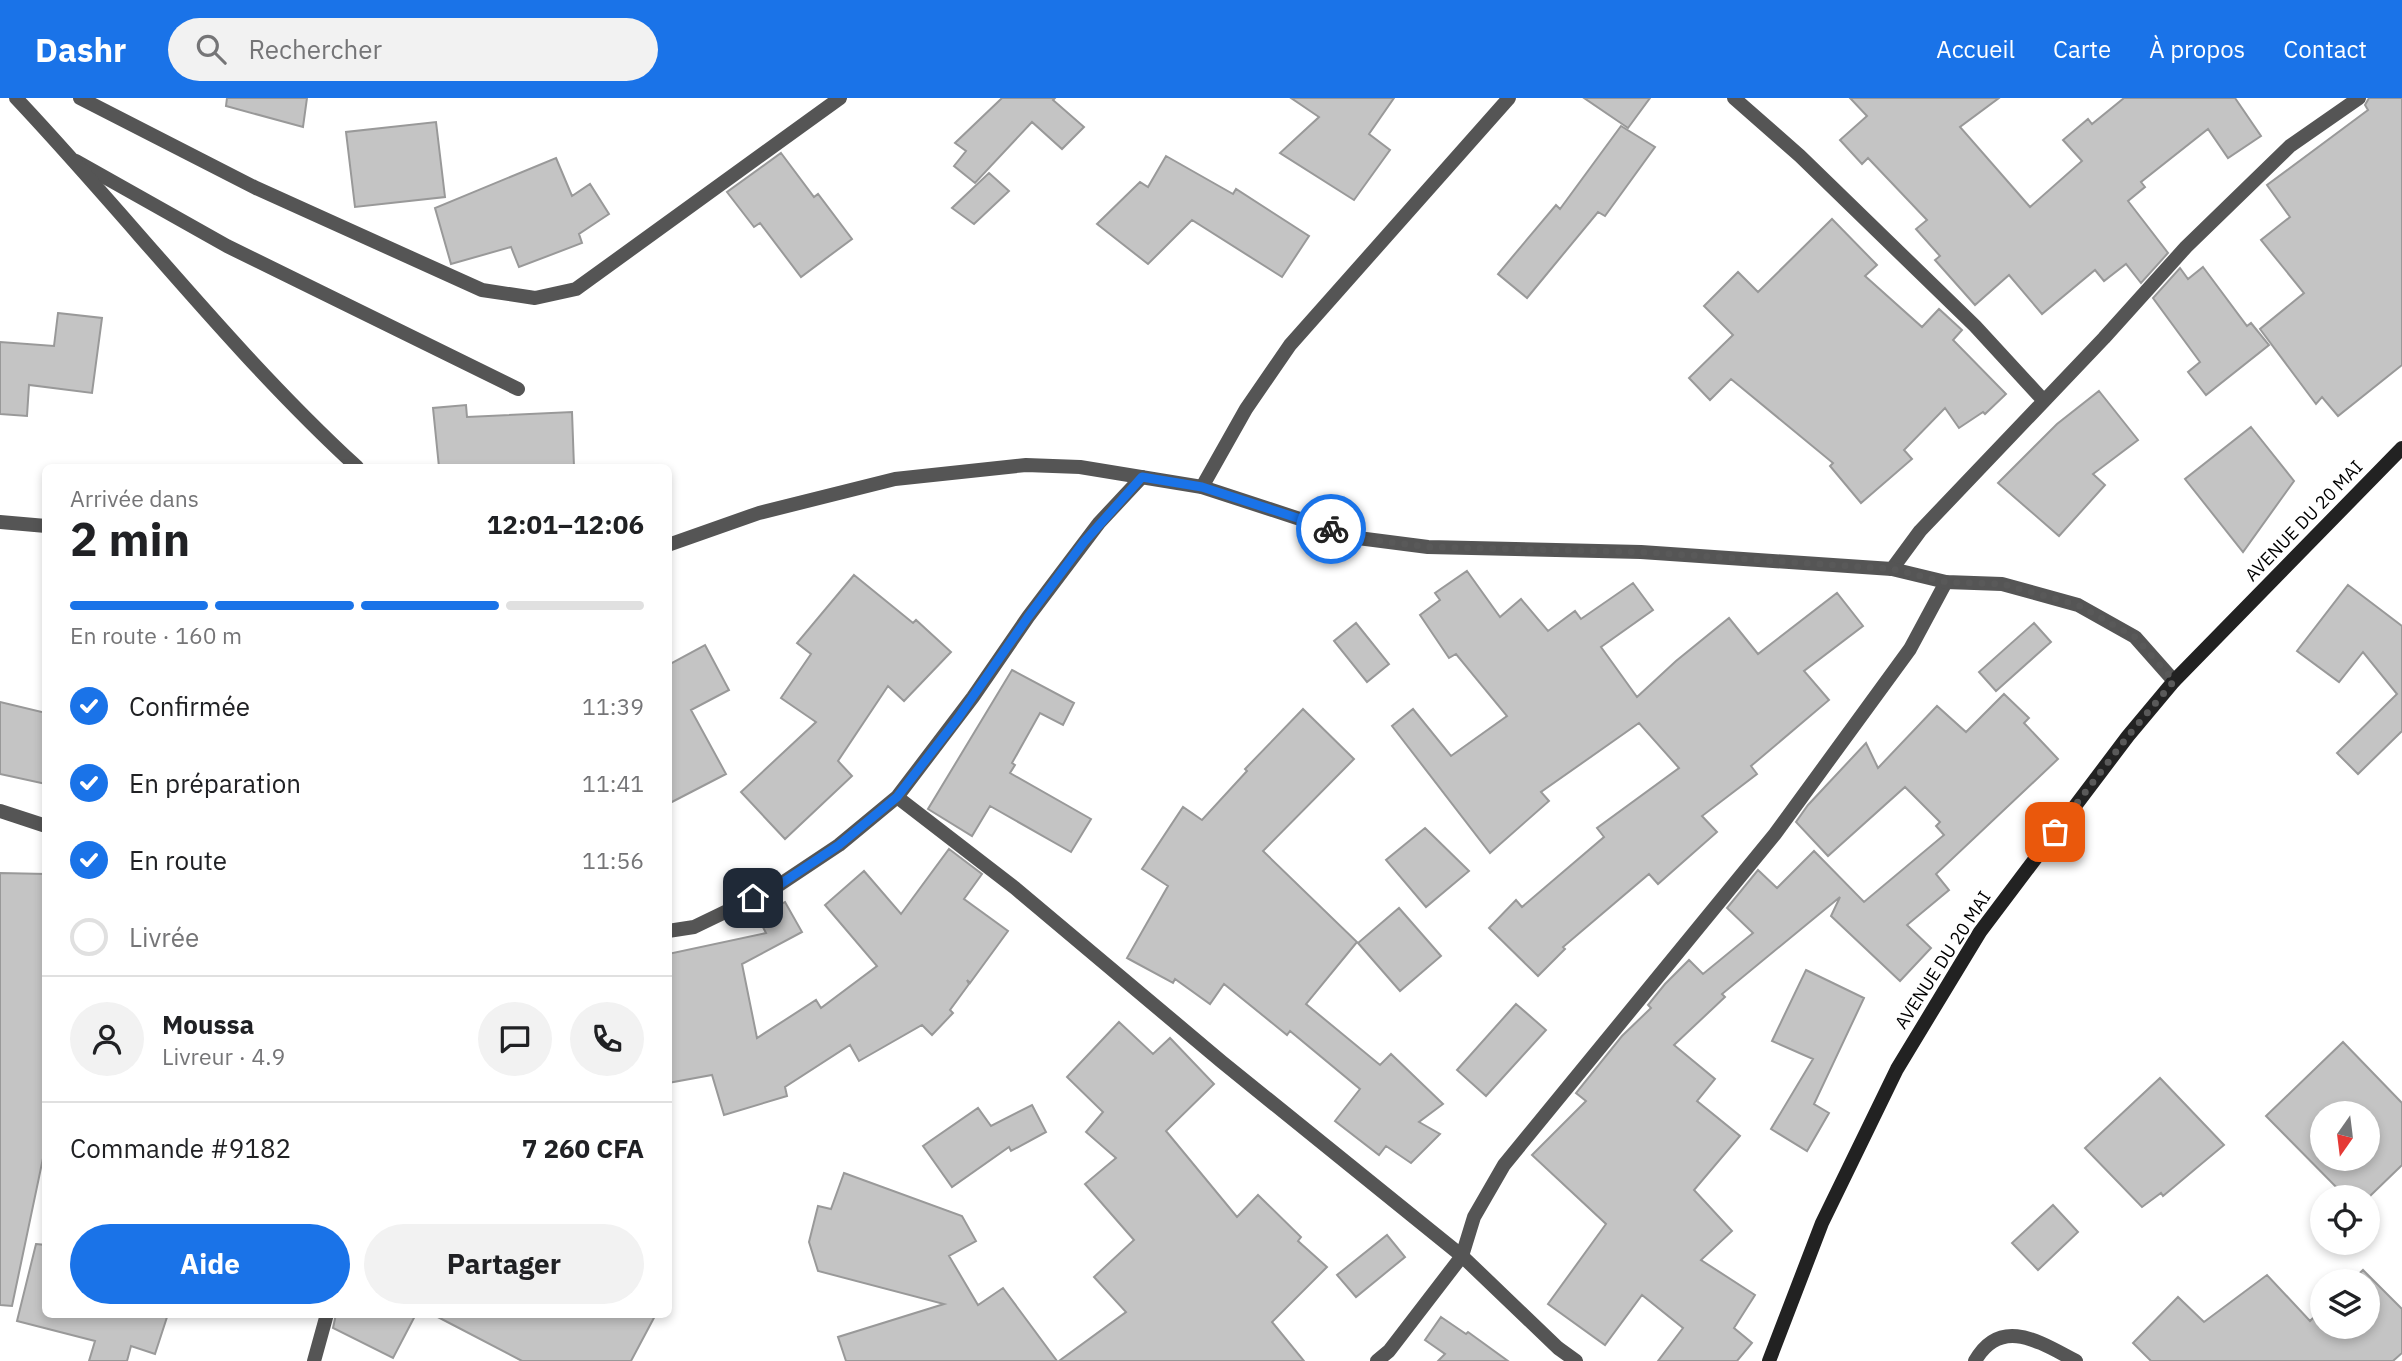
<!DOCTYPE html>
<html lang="fr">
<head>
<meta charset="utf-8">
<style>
	body { margin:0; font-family:"IBM Plex Sans",sans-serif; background:#f2f2f2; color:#202124; height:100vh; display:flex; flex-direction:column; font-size:26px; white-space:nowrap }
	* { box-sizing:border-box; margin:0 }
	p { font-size:23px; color:#757577 }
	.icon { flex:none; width:38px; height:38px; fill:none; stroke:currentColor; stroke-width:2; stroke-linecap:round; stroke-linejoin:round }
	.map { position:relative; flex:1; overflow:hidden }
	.panel { position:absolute; left:42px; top:366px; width:630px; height:854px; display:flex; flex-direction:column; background:#fff; border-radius:10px; box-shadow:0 4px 10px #0003 }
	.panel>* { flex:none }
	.needle { width:46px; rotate:194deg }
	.fabs { position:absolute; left:2310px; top:1003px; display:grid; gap:14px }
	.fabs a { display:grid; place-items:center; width:70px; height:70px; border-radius:50%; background:#fff; box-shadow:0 4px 10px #0003; font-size:35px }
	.pin { position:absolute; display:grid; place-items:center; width:60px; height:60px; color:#fff; margin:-30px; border-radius:14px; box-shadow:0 4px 10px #0006 }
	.courier { position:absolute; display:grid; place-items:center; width:70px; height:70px; margin:-35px; border:5px solid #1a73e8; border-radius:50%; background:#fff; color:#222; box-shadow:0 2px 9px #0007 }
	.summary em { font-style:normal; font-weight:700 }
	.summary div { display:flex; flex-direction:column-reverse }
	.summary { display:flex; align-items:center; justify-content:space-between; height:119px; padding:0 28px }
	h1 { font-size:46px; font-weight:700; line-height:52px }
	.bar { display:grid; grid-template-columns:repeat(4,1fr); gap:10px 7px; align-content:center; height:84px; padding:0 28px }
	.bar i { height:9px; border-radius:5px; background:#e0e0e0 }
	.bar .current { background:#1a73e8 }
	.bar p { grid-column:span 4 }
	.line { display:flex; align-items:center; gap:18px; padding:0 28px; border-top:2px solid #e0e0e0 }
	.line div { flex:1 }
	.round { display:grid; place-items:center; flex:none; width:74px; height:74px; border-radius:37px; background:#f2f2f2 }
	ol { padding:0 28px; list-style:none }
	li { display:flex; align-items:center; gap:21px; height:77px }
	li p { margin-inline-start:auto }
	li .icon { padding:7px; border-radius:50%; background:#1a73e8; color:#fff; stroke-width:4 }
	li:last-child { color:#757577 }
	li i { width:38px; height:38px; border:4px solid #e0e0e0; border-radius:50% }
	.cta { display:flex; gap:14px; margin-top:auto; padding:14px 28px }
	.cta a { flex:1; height:80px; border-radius:42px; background:#1a73e8; color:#fff; font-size:28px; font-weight:700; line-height:80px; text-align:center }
	.cta a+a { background:#f2f2f2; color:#202124 }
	header { display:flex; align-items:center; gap:42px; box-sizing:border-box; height:98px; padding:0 35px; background:#1a73e8; color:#fff }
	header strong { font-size:33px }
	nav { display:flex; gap:38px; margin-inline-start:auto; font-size:24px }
	.search { width:490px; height:63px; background:#f2f2f2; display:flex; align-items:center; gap:18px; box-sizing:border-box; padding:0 24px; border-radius:38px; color:#757577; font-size:26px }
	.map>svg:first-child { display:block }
	.building { fill:#c4c4c4; stroke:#999; stroke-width:2; fill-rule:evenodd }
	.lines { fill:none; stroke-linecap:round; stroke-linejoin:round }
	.minor { stroke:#555; stroke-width:14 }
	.tertiary { stroke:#555; stroke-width:14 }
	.secondary { stroke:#222; stroke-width:14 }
	.done { stroke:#595959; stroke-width:7; stroke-dasharray:0 12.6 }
	.route { stroke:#1a73e8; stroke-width:9 }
	.labels { text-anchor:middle; stroke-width:5; stroke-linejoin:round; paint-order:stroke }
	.street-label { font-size:18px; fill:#000; stroke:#fff }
</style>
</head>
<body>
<header>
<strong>Dashr</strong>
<div class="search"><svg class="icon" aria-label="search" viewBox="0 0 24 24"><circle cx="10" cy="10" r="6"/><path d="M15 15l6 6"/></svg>Rechercher</div>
<nav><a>Accueil</a><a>Carte</a><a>À propos</a><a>Contact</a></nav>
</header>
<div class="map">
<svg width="2402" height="1263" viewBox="0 0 2402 1263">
	<rect width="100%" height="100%" fill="#fff"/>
	<path class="building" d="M227,0H307L303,29L226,8Z
		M1002,0H1055L1053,2L1084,29L1062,51L1032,24L975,85L954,68L966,53L955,45Z
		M1291,0H1394L1369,36L1390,52L1354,102L1280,55L1319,19Z
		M1584,0H1650L1628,30Z
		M1850,0H1999L1960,29L2030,109L2082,63L2063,42L2088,21L2092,26L2124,0H2235L2261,38L2228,60L2208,31L2141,84L2145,89L2128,103L2168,155L2141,185L2126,166L2104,183L2095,172L2042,216L2009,177L1975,207L1935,162L1940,158L1916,131L1927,122L1868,60L1862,66L1840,42L1867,18Z
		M2369,0H2402V267L2338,318L2322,299L2316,306L2260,231L2304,195L2261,142L2290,119L2267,87L2368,12L2365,7Z
		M436,24L445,99L355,109L346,34Z
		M1621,28L1655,49L1605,118L1598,114L1527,200L1498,176L1556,107L1560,111Z
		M781,55L814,99L818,96L852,141L801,179L760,125L754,129L727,94Z
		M1166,58L1233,96L1236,91L1309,138L1282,179L1192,122L1148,166L1097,126L1140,84L1148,89Z
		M556,60L572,98L590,86L609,116L579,136L582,145L519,169L511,149L451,166L435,110Z
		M989,75L1009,93L974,126L952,110Z
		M1832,121L1877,167L1865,178L1922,229L1939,211L1962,232L1953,242L2006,296L1985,316L1983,314L1959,330L1945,310L1904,352L1912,361L1861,405L1830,368L1833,365L1731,281L1710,302L1689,280L1733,237L1704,208L1738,174L1758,194Z
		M2203,169L2247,228L2251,225L2269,247L2206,297L2188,274L2200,264L2153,200L2180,170L2188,181Z
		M58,215L102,220L92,295L29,287L27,318L0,316V244L54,248Z
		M2099,293L2138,342L2093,376L2105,387L2059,438L1998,385L2057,326Z
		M466,307L467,319L572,314L574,369H439L433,310Z
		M2251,329L2294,383L2243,454L2185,381Z
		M1467,473L1500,519L1521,501L1548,533L1575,513L1581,521L1633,485L1653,512L1601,549L1637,599L1676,563L1729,520L1758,556L1837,495L1863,528L1804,573L1829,602L1751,668L1757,676L1702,718L1717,734L1658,786L1649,776L1563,849L1565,851L1538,878L1489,830L1516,802L1522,809L1604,739L1597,730L1679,670L1639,625L1541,694L1549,703L1490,755L1392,628L1413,611L1451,658L1507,618L1456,556L1449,560L1420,517L1440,502L1435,495Z
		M854,477L913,525L916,522L951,554L904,603L888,588L838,663L852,678L785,741L741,694L816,624L781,600L811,556L797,545Z
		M2348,487L2402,528V633L2358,676L2337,655L2397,596L2363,554L2339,584L2297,553Z
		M1356,525L1389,566L1367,584L1334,543Z
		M2034,525L2051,544L1996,593L1979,574Z
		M705,547L729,592L691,612L726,676L668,706V567Z
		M1012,572L1074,605L1063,627L1040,615L1012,665L1015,667L1010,675L1091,721L1071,754L990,708L972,738L928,711Z
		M2004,596L2029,620L2024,625L2058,661L1936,776L1949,792L1907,827L1931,850L1900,883L1831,818L1840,799L1722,896L1725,899L1674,947L1715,981L1697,1003L1740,1038L1694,1092L1732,1133L1701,1162L1755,1197L1734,1230L1752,1245L1737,1263H1658L1683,1230L1642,1197L1605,1247L1548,1206L1606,1126L1532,1057L1586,1003L1576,995L1622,938L1651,910L1648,907L1665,886L1689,862L1703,876L1753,835L1727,810L1758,772L1777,790L1814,753L1864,804L1944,737L1936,728L1940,724L1905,689L1828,758L1796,724L1808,707L1866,645L1878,670L1937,608L1966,634Z
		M0,604L46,615V686L0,676Z
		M1303,611L1354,661L1263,753L1357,844L1306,906L1380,967L1391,956L1443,1006L1419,1024L1440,1036L1411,1065L1386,1048L1379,1057L1335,1023L1360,991L1290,933L1287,937L1224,886L1210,906L1175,881L1173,885L1127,860L1168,788L1142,771L1183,709L1202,722L1247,673L1245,671Z
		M1425,730L1469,773L1426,809L1386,762Z
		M949,751L982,776L964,801L1008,833L970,885L967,882L969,886L950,912L953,915L932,937L922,927L859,963L850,947L785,989L787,998L724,1017L712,977L668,985V856L766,835L757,818L785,804L802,834L742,866L757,940L816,902L821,910L877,868L825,807L864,773L901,816Z
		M0,775L46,776V1046L12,1208L0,1207Z
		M1399,810L1441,858L1400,893L1358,845Z
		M1806,872L1864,900L1814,1006L1829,1015L1807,1053L1771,1031L1813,961L1772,943Z
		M1516,906L1546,932L1486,998L1457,972Z
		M1119,924L1153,956L1170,940L1214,986L1166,1033L1237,1119L1258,1097L1301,1139L1298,1143L1327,1169L1272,1224L1304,1263H1059L1126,1214L1094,1179L1134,1142L1085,1086L1116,1060L1086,1034L1103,1014L1067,979Z
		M2343,944L2402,1005V1067L2369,1099H2346L2266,1018ZM2322,1015H2368V1060H2322Z
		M2160,980L2224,1047L2163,1098L2161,1095L2142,1109L2085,1050Z
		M1032,1007L1046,1034L1011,1053L1009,1049L952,1089L923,1048L978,1010L991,1028Z
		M844,1075L962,1118L976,1143L949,1158L978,1207L1003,1190L1057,1263H846L838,1239L944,1206L818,1173L809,1144L818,1108L831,1111Z
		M2053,1107L2078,1134L2038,1172L2012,1145Z
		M1387,1137L1405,1159L1356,1199L1337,1177Z
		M36,1146L46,1147V1216H168L155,1256L131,1248L127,1263H89L95,1243L17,1223Z
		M2363,1172L2402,1211V1255L2393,1263H2151L2133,1245L2178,1199L2204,1224L2267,1177L2310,1223L2322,1211V1228H2368V1183H2351Z
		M336,1216H416L393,1260L333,1230Z
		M432,1216H656L631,1263H522Z
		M1441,1219L1466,1236L1468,1234L1508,1263H1438L1445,1256L1425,1242Z"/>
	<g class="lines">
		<path class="minor" d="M80,0L256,90L482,192L535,200L576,191L840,0
			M1734,0L1800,58L1975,228L2044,303
			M76,63L227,148L518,291
			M1202,389L1246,311L1290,247L1509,0
			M0,424L46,428
			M1892,471L1920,433L2104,240L2186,149L2290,48L2359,0
			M897,699L1015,790L1222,964L1462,1158L1558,1250L1576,1263
			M0,713L46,728
			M668,833L694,829L773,791L839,747L897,699L973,599L1028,519L1099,425L1142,379
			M314,1263L327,1216
			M1377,1263L1389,1253L1462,1158L1474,1119L1504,1067L1775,736L1910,551L1946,484
			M1975,1263C2001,1217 2041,1245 2076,1263"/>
		<path class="tertiary" d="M16,0C131,122 234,256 357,369
			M668,447L759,415L895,381L1026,367L1080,369L1202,389L1358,440L1428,449L1641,454L1892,471L1946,484L2002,486L2078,507L2135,539L2174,583"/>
		<path class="secondary" d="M1769,1263L1822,1125L1897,971L1980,834L2128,638L2174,583L2402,350"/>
	</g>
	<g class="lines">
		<path class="done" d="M1331,431L1358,440L1428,449L1642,454L1892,471L1946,484L2002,486L2078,507L2135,539L2174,583L2128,638L2055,734"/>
		<path class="route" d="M753,800L773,791L839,747L897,699L958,620L1028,519L1084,444L1142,379L1202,389L1331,431"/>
	</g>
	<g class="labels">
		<g class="street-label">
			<text transform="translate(2304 423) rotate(-46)" y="6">AVENUE DU 20 MAI</text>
			<text transform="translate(1943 862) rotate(-57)" y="6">AVENUE DU 20 MAI</text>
		</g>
	</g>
</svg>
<div class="fabs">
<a><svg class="needle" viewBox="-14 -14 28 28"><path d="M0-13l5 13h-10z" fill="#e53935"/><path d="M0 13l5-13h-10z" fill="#757577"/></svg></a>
<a><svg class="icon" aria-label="locate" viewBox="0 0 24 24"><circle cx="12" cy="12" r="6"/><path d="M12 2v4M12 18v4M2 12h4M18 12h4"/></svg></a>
<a><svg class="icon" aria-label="layers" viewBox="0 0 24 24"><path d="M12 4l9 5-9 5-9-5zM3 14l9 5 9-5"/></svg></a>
</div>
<div class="pin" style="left:2055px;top:734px;background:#ea580c"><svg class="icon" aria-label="bag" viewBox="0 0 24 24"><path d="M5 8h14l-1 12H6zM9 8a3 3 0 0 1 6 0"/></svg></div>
<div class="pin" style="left:753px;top:800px;background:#1f2937"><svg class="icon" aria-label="home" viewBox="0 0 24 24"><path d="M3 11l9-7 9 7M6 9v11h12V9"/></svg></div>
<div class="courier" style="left:1331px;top:431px"><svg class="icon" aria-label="bike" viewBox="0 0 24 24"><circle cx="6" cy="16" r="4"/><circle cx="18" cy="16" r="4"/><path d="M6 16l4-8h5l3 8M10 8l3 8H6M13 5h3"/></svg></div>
<section class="panel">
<div class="summary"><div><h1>2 min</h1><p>Arrivée dans</p></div><em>12:01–12:06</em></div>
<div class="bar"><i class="current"></i><i class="current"></i><i class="current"></i><i></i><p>En route · 160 m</p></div>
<ol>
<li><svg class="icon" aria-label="check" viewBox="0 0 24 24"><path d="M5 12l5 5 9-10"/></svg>Confirmée<p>11:39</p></li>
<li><svg class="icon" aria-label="check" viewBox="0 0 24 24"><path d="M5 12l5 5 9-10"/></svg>En préparation<p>11:41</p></li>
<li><svg class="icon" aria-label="check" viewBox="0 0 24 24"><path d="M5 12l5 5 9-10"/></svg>En route<p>11:56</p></li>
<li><i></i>Livrée</li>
</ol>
<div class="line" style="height:126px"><a class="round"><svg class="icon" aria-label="person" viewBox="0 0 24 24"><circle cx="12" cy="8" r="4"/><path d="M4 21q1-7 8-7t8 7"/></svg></a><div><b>Moussa</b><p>Livreur · 4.9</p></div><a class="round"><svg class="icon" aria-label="chat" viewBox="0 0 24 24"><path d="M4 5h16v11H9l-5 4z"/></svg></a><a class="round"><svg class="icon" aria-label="phone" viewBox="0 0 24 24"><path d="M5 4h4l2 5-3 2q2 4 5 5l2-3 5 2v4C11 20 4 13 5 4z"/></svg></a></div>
<div class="line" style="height:91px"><div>Commande #9182</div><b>7 260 CFA</b></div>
<div class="cta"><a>Aide</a><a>Partager</a></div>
</section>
</div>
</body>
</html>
